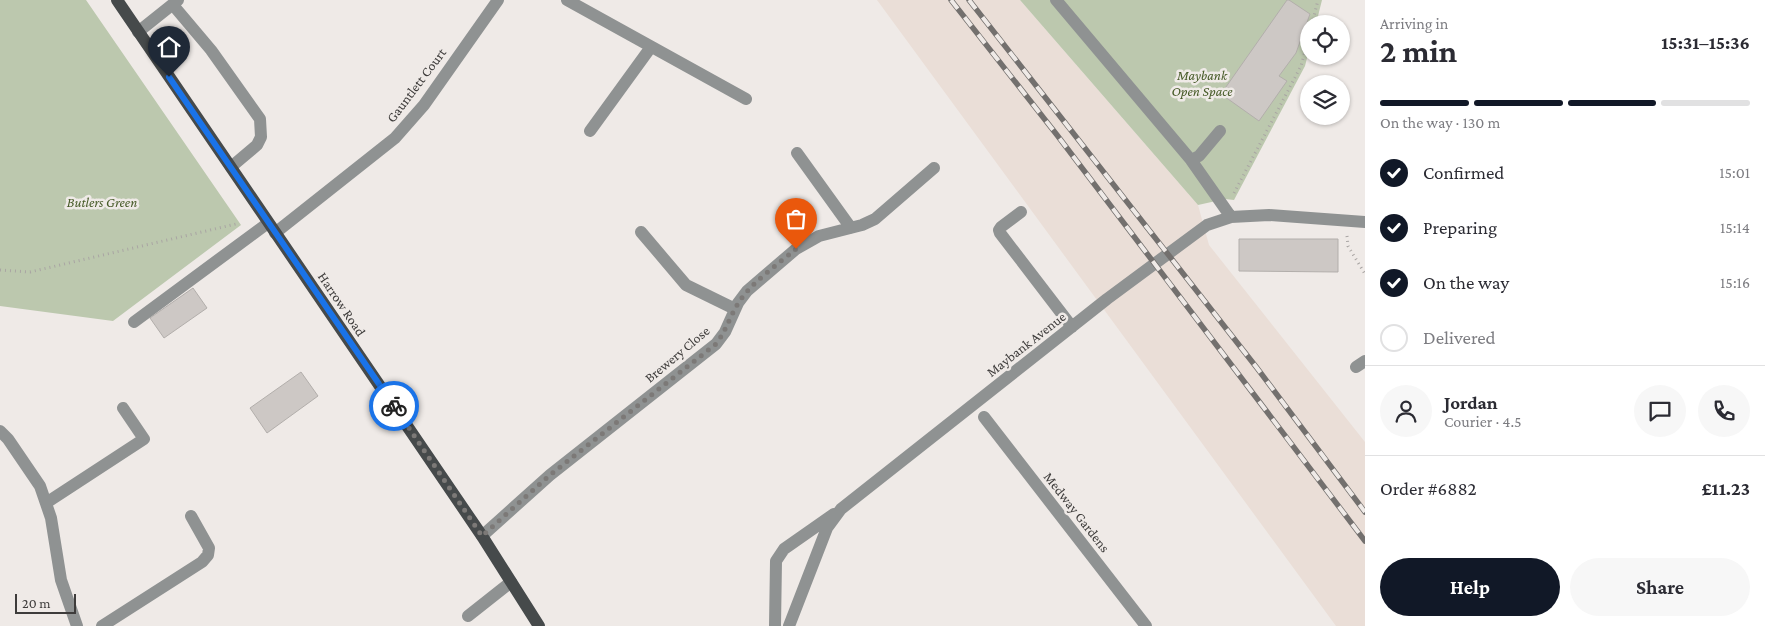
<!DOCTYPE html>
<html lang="en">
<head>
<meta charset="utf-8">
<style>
	body { margin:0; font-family:"Crimson Pro",serif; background:#f7f7f7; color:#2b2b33; height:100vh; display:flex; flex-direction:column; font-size:19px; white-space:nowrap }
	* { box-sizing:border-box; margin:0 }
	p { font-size:16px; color:#7c7c81 }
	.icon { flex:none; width:28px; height:28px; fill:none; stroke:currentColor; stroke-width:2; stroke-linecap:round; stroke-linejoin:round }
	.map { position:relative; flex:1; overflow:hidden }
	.panel { display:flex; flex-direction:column; background:#fff; width:400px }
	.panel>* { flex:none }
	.tools { position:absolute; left:1300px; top:15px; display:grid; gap:10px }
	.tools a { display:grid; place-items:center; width:50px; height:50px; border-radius:50%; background:#fff; box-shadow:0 1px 4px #0004; font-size:25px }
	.scale { position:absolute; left:15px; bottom:12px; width:61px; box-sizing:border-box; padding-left:5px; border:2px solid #3e3c3b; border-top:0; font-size:14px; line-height:18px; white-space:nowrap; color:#3e3c3b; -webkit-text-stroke:4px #efeae7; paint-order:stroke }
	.pin { position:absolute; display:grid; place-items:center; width:42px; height:42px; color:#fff; margin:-51px -21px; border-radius:50% 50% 50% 0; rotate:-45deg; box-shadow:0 0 5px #0007 }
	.pin .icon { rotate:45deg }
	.courier { position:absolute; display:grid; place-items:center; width:50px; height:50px; margin:-25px; border:4px solid #1a73e8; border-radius:50%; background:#fff; color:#222; box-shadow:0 1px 6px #0007 }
	.head em { font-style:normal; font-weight:700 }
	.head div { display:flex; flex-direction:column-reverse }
	.head { display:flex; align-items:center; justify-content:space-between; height:85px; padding:0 15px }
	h1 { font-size:32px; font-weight:700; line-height:38px }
	.bar { display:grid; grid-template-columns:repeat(4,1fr); gap:8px 5px; align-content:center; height:60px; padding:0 15px }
	.bar i { height:6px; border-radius:4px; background:#e1e1e2 }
	.bar .selected { background:#111827 }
	.bar p { grid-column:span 4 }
	.line { display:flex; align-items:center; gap:12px; padding:0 15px; border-top:1px solid #e1e1e2 }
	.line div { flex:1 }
	.round { display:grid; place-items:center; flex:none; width:52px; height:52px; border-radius:26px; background:#f7f7f7 }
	ol { padding:0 15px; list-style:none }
	li { display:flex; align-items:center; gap:15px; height:55px }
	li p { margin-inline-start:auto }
	li .icon { padding:5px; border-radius:50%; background:#111827; color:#fff; stroke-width:4 }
	li:last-child { color:#7c7c81 }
	li i { width:28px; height:28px; border:2px solid #e1e1e2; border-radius:50% }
	.action { display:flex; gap:10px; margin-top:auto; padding:10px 15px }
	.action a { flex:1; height:58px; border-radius:30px; background:#111827; color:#fff; font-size:20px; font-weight:700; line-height:58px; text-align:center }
	.action a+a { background:#f7f7f7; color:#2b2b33 }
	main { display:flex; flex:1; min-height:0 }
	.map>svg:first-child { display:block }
	.built { fill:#eaded7 }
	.green { fill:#bcc8ae }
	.building { fill:#cdc8c5; stroke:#b2aeab }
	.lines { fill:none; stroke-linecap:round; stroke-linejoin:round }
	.path { stroke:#a9a5a3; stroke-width:3; stroke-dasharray:1 4; stroke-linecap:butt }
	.minor { stroke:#8f9292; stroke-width:12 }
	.major { stroke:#464a4b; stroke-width:12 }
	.rail-casing { stroke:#73706e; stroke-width:5.5 }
	.rail { stroke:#efeae7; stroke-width:4; stroke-dasharray:11; stroke-linecap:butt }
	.done { stroke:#7c7977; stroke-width:5; stroke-dasharray:0 9 }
	.route { stroke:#1a73e8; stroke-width:6 }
	.labels { text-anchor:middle; stroke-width:5; stroke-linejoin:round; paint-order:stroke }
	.park-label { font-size:14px; font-style:italic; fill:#475b28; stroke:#efeae7 }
	.street-label { font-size:14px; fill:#3e3c3b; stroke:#efeae7 }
</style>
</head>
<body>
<main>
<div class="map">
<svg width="1365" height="626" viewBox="0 0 1365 626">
	<rect width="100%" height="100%" fill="#efeae7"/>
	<path class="built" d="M877,0H1020L1198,205L1209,245L1365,442V626H1336Z"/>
	<path class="green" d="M0,0H86L241,225L113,321L0,306Z
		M1020,0H1322L1316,24H1309V50L1305,66L1234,200L1225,199L1198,205Z"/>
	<path class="building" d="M1287,0H1289L1310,14L1296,53L1279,76L1287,81L1259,121L1221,94Z
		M1239,239H1338V272L1239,271Z
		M193,288L207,308L164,338L150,318Z
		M301,372L318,396L267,433L250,408Z"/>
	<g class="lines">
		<path class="path" d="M1312,24L1318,0
			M1234,193L1301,66L1309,36
			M1347,236L1348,246L1365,274
			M0,270L30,272L236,224"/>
		<path class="minor" d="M567,0L746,99
			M1056,0L1191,160L1231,217
			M173,5L211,50L260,119L261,137L257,145L231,167
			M138,32L178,0
			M590,131L651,47
			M797,153L851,228
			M1191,160L1199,156L1220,131
			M1021,212L1001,227L999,230L1000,233L1072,327
			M641,232L686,285L735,309
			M275,233L395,138L424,105L498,0
			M134,322L268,223
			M1356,367L1365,361
			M984,417L1146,626
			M0,431L8,439L40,486L51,518L61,580L77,626
			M46,503L144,439L123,408
			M482,536L550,475L716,344L725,332L738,303L747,291L796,249L819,236L862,225L875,219L934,168
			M468,616L511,582
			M102,626L202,562L208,555L209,548L191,516
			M775,626L776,561L784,549L834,514
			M789,626L827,528L841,509L1107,299L1207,225L1231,217L1269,215L1365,222"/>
		<path class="major" d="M117,0L482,536L539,626"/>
		<defs>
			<path id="rail" d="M951,0L1057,135L1365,541
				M969,0L1257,368L1365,512"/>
		</defs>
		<use href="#rail" class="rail-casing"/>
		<use href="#rail" class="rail"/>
	</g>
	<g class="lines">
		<path class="done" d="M394,406L482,536L550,475L716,344C727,329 730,316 739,302C752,282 778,264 796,249"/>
		<path class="route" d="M169,77L394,406"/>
	</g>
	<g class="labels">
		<g class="park-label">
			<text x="1202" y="80">Maybank<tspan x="1202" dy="16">Open Space</tspan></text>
			<text x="102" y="207">Butlers Green</text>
		</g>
		<g class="street-label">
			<text transform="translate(416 85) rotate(-53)" y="5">Gauntlett Court</text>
			<text transform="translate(342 304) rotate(56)" y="5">Harrow Road</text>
			<text transform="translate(1026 344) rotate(-38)" y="5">Maybank Avenue</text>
			<text transform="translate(677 354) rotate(-40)" y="5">Brewery Close</text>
			<text transform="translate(1077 512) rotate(52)" y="5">Medway Gardens</text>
		</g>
	</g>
</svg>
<div class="tools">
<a><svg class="icon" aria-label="locate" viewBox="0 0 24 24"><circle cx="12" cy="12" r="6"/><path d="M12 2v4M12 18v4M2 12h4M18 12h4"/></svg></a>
<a><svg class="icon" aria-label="layers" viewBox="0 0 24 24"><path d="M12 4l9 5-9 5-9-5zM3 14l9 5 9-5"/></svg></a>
</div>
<div class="scale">20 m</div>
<div class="pin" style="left:796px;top:249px;background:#ea580c"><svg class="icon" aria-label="bag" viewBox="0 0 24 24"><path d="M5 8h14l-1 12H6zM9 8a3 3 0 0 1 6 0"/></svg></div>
<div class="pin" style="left:169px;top:77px;background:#1f2937"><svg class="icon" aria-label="home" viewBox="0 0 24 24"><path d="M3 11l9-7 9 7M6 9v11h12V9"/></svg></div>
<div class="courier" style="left:394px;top:406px"><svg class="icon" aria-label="bike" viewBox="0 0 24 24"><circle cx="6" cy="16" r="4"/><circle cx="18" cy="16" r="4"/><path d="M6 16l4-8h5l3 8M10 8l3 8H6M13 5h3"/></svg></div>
</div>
<section class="panel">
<div class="head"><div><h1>2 min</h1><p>Arriving in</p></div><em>15:31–15:36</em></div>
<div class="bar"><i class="selected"></i><i class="selected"></i><i class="selected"></i><i></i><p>On the way · 130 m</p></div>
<ol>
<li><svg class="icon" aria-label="check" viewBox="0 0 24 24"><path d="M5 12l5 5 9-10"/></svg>Confirmed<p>15:01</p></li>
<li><svg class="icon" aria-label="check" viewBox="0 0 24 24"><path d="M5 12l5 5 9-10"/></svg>Preparing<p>15:14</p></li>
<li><svg class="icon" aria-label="check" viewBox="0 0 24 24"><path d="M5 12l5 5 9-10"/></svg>On the way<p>15:16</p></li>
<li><i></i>Delivered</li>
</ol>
<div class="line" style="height:90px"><a class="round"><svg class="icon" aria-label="person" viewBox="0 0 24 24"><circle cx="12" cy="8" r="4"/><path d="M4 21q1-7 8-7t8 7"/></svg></a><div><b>Jordan</b><p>Courier · 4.5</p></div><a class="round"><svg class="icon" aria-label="chat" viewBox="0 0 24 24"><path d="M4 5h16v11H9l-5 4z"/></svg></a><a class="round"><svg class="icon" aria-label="phone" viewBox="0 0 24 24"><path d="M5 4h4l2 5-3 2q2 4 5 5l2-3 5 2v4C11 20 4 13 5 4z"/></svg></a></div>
<div class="line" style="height:65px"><div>Order #6882</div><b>£11.23</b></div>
<div class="action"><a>Help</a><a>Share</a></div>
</section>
</main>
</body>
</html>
